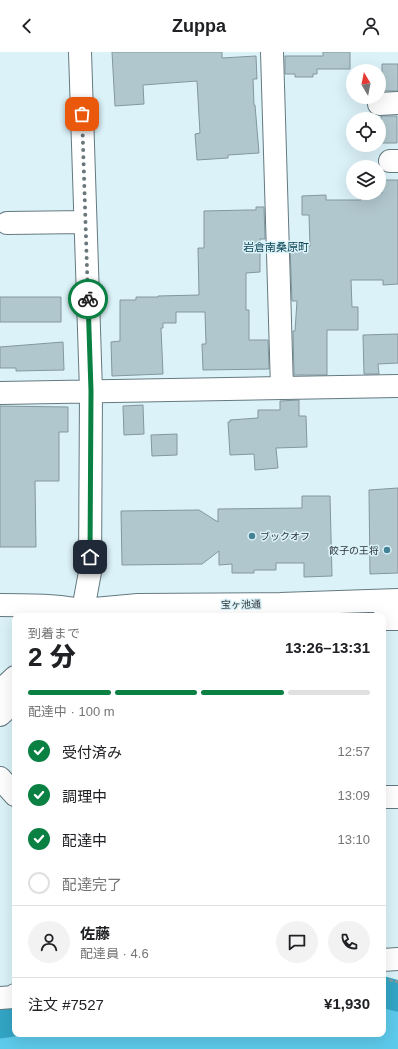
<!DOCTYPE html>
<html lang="ja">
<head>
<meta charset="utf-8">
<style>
	body { margin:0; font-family:Helvetica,"Noto Sans JP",sans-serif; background:#f2f2f2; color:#202124; height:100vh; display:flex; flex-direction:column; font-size:15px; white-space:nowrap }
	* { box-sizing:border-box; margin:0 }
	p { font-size:13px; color:#757577 }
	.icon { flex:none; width:22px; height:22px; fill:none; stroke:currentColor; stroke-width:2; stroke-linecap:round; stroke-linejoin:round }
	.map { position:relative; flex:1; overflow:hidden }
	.side { position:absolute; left:12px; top:561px; width:374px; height:424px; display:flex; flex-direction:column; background:#fff; border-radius:8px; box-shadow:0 4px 16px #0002 }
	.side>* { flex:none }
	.needle { width:26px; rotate:350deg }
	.tools { position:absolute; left:346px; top:12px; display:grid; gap:8px }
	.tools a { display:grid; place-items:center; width:40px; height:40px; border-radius:50%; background:#fff; box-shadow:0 4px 16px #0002; font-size:20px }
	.pin { position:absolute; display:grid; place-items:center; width:34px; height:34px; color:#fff; margin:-17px; border-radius:8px; box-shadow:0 2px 6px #0006 }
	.courier { position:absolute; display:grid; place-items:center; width:40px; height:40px; margin:-20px; border:3px solid #0b8043; border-radius:50%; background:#fff; color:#222; box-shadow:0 1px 5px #0007 }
	.overview em { font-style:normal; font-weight:800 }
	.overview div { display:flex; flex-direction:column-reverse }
	.overview { display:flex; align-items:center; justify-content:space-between; height:68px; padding:0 16px }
	h1 { font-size:26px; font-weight:800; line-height:30px }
	.bar { display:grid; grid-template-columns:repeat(4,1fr); gap:6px 4px; align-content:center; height:48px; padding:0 16px }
	.bar i { height:5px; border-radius:3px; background:#e0e0e0 }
	.bar .current { background:#0b8043 }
	.bar p { grid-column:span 4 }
	.line { display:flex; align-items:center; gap:10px; padding:0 16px; border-top:1px solid #e0e0e0 }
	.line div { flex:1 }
	.round { display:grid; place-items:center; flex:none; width:42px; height:42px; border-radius:21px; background:#f2f2f2 }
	ol { padding:0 16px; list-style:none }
	li { display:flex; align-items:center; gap:12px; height:44px }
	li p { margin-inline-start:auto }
	li .icon { padding:4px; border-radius:50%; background:#0b8043; color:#fff; stroke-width:4 }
	li:last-child { color:#757577 }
	li i { width:22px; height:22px; border:2px solid #e0e0e0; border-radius:50% }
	header { display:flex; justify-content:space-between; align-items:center; height:52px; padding:0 16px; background:#fff; font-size:18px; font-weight:800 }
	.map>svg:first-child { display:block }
	.forest { fill:#5ecaeb }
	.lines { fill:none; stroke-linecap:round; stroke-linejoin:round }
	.river { stroke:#33a5c5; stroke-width:31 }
	.building { fill:#b1c7ce; stroke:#83979e }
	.minor-casing { stroke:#657980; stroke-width:24 }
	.path { stroke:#88989d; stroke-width:2.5; stroke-dasharray:4 2; stroke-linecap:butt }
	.minor { stroke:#fff; stroke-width:22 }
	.done { stroke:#69767a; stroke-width:4; stroke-dasharray:0 7.2 }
	.route { stroke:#0b8043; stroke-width:5 }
	.poi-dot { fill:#438297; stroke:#dbf2f9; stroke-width:1.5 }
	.labels { text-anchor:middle; stroke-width:3; stroke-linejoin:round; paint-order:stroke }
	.poi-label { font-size:10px; fill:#2b3336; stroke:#dbf2f9; text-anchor:start }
	.street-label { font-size:10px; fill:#2b3336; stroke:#dbf2f9 }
	.neighbourhood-label { font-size:11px; fill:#0e4554; stroke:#dbf2f9 }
</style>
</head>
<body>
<header><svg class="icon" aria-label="back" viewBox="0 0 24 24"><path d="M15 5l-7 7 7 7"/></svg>Zuppa<svg class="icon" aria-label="person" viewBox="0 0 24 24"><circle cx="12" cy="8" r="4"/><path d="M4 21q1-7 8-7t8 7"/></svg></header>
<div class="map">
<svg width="398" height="997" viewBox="0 0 398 997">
	<rect width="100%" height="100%" fill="#dbf2f9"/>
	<path class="forest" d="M383,948L398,952V997H0V985L83,982H383Z"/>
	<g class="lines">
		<path class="river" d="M383,940L398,944
			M0,971L15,969"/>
	</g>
	<path class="building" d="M112,0H222V6L256,4L257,27H253L254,53H255L259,101L228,103V106L197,108L195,82L200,81L197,29L143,33L144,52L115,54Z
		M323,0H350V17H317V22H313V25H295V22H285V4H323Z
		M382,12H398V39H382Z
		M381,64H397V91H381Z
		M382,128H398V232L383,233V228H351L352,255H358V278H327V323H294L293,279H295L297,249H292L290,195L310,194L309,163H302V144L326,143V148H361V141H382Z
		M256,155H264L265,187H260V220L246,221V258H249V288H268L269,317L203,318L202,292H206L205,260H176V271H163V276H161L163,322L112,324L111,290L120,289V248H136V245H158V244L199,243L198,196H204V159L248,158H256Z
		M0,245H61V270H0Z
		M398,282V311L378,312L379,322H364L363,283Z
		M63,290L64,318L16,319V316H0V295Z
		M299,348V364H306L307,395L276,396L278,416L255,418L254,402L230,403L228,370H230V368L258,366V358H280V349Z
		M143,353L144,382L124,383L123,354Z
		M0,354L68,355V380H59V429H35L36,495H0Z
		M177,382V403L152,404L151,383Z
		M398,436V521L370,522L369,438Z
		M302,444H330L332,524L304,525V511H276V518H254V521H232V512L219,513V499L202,512L122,513L121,459L199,458L218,470V457L302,456Z"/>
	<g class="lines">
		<defs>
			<path id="minor" d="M80,0L91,339L90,520L83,558L80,564
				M272,0L282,336
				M379,52L398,51
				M390,109H398
				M7,171L85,170
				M0,341L398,334
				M0,553C31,553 64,553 94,561
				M77,564L83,558L138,553L280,552L398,548
				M383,567H398
				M0,639L15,625
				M0,663L15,649
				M0,726L15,743
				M383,745H398
				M383,908L398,907
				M0,946L13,945L15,943"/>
		</defs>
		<use href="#minor" class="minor-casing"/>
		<path class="path" d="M389,928L398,930"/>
		<use href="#minor" class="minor"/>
	</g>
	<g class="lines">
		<path class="done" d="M82,62L88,247"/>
		<path class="route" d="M88,247L91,339L90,505"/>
	</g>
	<g class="poi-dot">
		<circle cx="252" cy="484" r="4"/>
		<circle cx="387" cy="498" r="4"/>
	</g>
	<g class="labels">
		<g class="poi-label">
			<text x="260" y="488">ブックオフ</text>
			<text x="379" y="502" text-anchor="end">餃子の王将</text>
		</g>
		<g class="street-label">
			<text transform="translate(241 552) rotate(-1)" y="4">宝ヶ池通</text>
		</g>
		<g class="neighbourhood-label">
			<text x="276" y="199">岩倉南桑原町</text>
		</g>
	</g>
</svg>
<div class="tools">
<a><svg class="needle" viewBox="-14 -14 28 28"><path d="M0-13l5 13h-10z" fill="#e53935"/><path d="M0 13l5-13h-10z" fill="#757577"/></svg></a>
<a><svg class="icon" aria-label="locate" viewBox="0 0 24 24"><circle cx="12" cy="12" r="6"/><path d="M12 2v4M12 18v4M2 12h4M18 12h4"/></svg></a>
<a><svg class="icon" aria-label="layers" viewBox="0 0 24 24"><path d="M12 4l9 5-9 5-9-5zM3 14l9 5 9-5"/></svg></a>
</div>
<div class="pin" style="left:82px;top:62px;background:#ea580c"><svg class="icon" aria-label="bag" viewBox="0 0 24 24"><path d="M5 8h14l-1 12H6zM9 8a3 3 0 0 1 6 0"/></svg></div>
<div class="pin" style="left:90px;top:505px;background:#1f2937"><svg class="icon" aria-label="home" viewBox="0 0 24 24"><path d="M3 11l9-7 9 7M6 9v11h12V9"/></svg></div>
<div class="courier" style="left:88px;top:247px"><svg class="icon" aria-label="bike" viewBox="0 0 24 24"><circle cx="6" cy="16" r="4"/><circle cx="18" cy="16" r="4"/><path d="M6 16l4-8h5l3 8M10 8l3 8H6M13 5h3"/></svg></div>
<section class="side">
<div class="overview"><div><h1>2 分</h1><p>到着まで</p></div><em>13:26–13:31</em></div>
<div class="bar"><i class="current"></i><i class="current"></i><i class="current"></i><i></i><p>配達中 · 100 m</p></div>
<ol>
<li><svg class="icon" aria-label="check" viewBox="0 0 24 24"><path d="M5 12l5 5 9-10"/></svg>受付済み<p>12:57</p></li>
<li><svg class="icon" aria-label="check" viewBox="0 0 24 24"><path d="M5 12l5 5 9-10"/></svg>調理中<p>13:09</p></li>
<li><svg class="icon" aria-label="check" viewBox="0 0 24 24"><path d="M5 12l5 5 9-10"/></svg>配達中<p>13:10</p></li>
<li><i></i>配達完了</li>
</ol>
<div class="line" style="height:72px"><a class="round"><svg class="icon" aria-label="person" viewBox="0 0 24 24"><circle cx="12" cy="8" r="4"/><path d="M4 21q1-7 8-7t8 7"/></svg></a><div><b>佐藤</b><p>配達員 · 4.6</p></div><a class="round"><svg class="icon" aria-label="chat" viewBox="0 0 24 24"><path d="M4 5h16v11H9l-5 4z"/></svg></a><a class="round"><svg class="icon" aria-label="phone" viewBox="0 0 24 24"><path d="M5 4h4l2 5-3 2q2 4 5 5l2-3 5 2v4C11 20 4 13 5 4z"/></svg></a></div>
<div class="line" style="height:52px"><div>注文 #7527</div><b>¥1,930</b></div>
</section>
</div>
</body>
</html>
